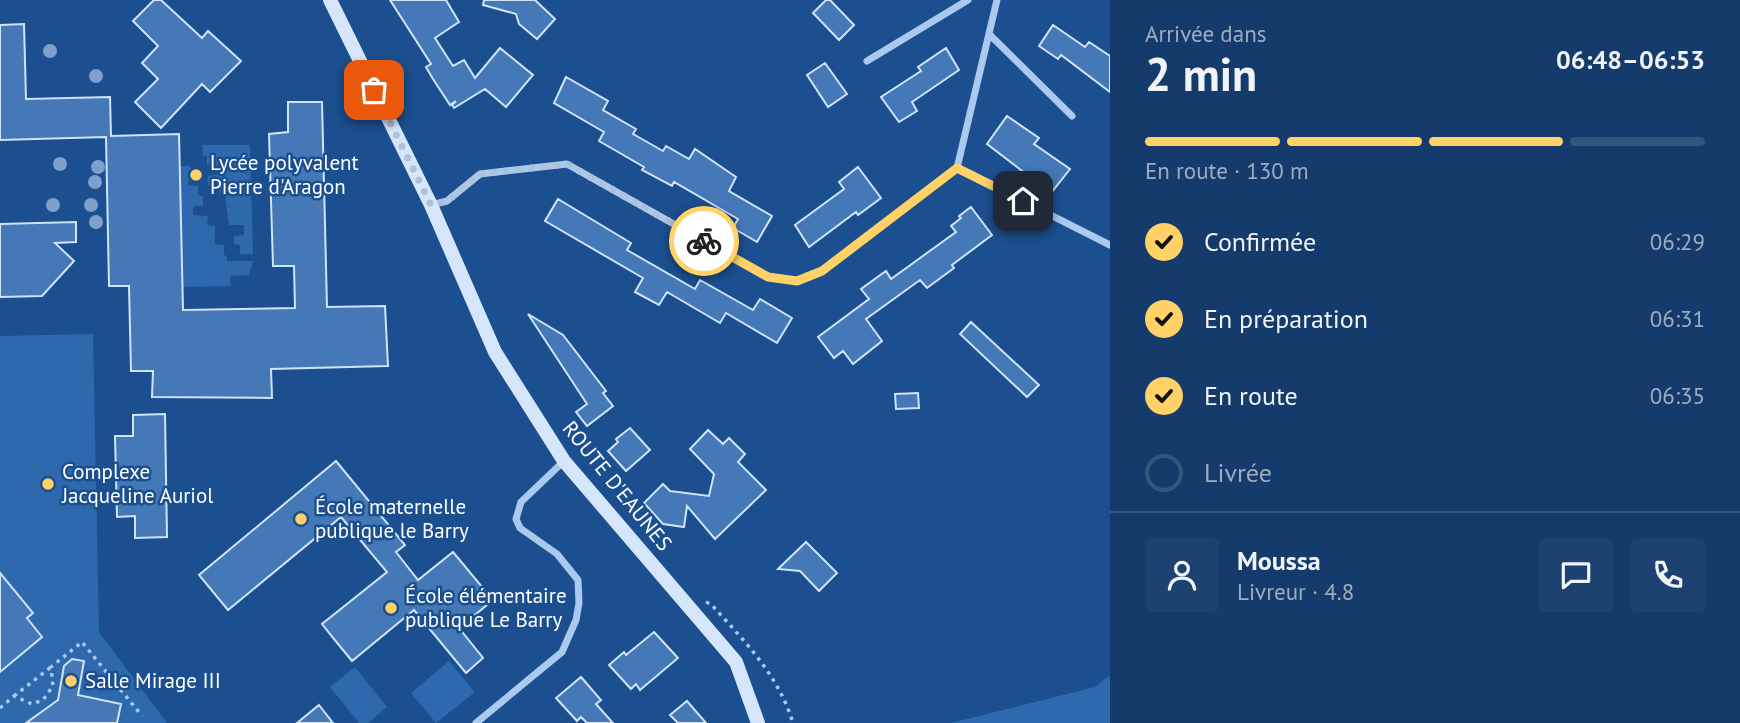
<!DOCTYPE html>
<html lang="fr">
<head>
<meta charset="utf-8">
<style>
	body { margin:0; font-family:"PT Sans",sans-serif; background:#1d4271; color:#f1f3f6; height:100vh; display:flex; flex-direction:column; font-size:26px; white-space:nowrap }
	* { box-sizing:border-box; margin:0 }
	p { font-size:23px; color:#9dadc1 }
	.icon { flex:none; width:38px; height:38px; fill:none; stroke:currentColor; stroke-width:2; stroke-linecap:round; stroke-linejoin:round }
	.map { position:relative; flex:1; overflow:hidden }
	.panel { display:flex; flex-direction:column; background:#143b6b; width:630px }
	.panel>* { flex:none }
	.pin { position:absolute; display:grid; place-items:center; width:60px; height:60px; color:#fff; margin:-30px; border-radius:14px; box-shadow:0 4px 10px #0006 }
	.courier { position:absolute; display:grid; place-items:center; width:70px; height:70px; margin:-35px; border:5px solid #ffd166; border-radius:50%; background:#fff; color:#222; box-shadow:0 2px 9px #0007 }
	.head em { font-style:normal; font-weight:600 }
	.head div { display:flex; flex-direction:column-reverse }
	.head { display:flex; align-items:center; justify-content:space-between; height:119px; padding:0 35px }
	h1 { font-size:46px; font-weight:600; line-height:52px }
	.bar { display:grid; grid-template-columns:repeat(4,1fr); gap:10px 7px; align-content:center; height:84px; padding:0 35px }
	.bar i { height:9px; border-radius:5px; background:#33557e }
	.bar .current { background:#ffd166 }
	.bar p { grid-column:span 4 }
	.line { display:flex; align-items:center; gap:18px; padding:0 35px; border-top:2px solid #33557e }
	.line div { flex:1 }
	.round { display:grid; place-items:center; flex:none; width:74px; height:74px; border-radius:7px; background:#1d4271 }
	ol { padding:0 35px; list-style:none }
	li { display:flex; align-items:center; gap:21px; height:77px }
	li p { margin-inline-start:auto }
	li .icon { padding:7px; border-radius:50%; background:#ffd166; color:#111; stroke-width:4 }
	li:last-child { color:#9dadc1 }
	li i { width:38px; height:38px; border:4px solid #33557e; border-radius:50% }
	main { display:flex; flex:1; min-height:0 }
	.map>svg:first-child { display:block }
	.green { fill:#2e69ad }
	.building { fill:#4478b7; stroke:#cfe3fa; stroke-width:2 }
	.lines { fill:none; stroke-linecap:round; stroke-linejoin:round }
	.path { stroke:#a9c9ee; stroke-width:3.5; stroke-dasharray:3.5 5; stroke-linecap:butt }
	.street { stroke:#a9c9ee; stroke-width:7 }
	.secondary { stroke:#d6e6fa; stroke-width:14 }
	.tree { fill:#7ea0ca }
	.done { stroke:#afc1d8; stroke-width:7; stroke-dasharray:0 12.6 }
	.route { stroke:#ffd166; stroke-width:9 }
	.poi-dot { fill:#ffd166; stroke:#1b4f8f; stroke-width:2.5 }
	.labels { text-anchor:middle; stroke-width:5; stroke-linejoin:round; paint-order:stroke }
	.poi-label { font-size:21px; fill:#fff; stroke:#1b4f8f; text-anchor:start }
	.street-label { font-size:21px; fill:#fff; stroke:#1b4f8f }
</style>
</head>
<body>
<main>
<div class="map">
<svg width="1110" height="723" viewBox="0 0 1110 723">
	<rect width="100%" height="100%" fill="#1b4f8f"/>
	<path class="green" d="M202,145H250L253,254H240V245L234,244V236L244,235V225H229L225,195H220L219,185H208V176L223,174V166L207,165V156H203Z
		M180,166H191L188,185L198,186V195L203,196V206H193V215L208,216L207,225L215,226V244L224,245V255L227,256V261H253L249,275L230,276L231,286L182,287Z
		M93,334L99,632L167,723H0V336Z
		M449,661L475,692L436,723L411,693Z
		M355,667L387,707L368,723H359L330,687Z
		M1110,675V723H951L1095,687Z"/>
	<path class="building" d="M154,0H161L202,38L208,31L241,61L210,92L202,84L161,128L135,102L158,79L142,63L158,46L133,21Z
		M390,0H446L459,22L435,38L453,66L464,60L475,78L500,48L533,75L506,107L485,89L454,108L452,105L456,101L450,105L433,79L426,67L431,64Z
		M484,0H535L555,19L537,39L519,24L516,14L483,5Z
		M826,0H830L854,25L839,40L813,13Z
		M24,24L26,99L110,97L111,136L179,134L183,310L295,308L294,266H273L269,134L288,132V102H322L327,307L385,306L388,366L271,369L272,398L152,397L153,371H131L129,286H109L106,137L0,140V25Z
		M1053,25L1085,47L1089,42L1110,56V92L1061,55L1058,59L1039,46Z
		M946,48L959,70L912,102L917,111L899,122L881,97L921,71L918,67Z
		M825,63L847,94L828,107L807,75Z
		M566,77L608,101L603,110L636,129L633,134L663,151L666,146L689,159L695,149L736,177L729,191L772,216L757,242L733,228L738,219L674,182L672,186L642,170L644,167L599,141L604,132L554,103Z
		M1007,116L1039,138L1034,144L1070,169L1051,193L987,144Z
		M858,167L881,198L858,215L856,212L809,247L795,225L844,189L839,182Z
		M558,199L631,243L627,250L695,289L700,280L753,310L760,299L792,318L777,343L726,313L720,323L667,292L659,305L635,292L643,278L545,221Z
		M971,207L992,235L952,265L954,268L927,288L920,280L866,319L882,341L853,364L843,351L834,358L818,337L869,299L861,289L886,271L891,279L956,232L951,226L961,218L959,216Z
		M76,222V242L55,243L74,261L42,296L0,297V224Z
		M528,314L563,335L606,391L603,393L613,406L587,426L576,412L587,404Z
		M971,322L1039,385L1027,397L960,334Z
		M918,393L919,408L896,409L895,394Z
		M165,414L167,537L135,538V516L117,517L115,436H133V415Z
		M630,428L650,450L626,471L608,451L618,442L616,439Z
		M708,430L723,444L729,438L745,454L738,462L766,490L715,539L687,506L684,527L663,524L644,503L663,484L670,491L709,496L714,474L690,449Z
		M336,461L405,545L396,552L418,580L453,552L493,600L459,628L483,658L466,673L414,610L352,661L334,639L322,624L387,572L341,517L228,610L199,575Z
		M806,542L837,573L819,591L800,571L778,569Z
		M0,573L33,613L27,618L42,637L0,672Z
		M654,632L678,658L640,690L636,684L631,689L609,665L624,652L626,655Z
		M72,659L84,661L78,695L121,704L117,723H26L58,700L64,666Z
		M581,677L601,700L596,704L613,723H587L581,717L577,721L556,698Z
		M687,701L706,723H678L670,715Z
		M319,705L333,723H297Z"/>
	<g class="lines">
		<path class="path" d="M706,602L711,604C744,641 778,674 793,723
			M14,696L51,667
			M0,708L14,696L32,704L43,700L53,686L51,667L82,642L142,716"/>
		<path class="street" d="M990,35L1072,116
			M867,61L968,0
			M957,168L1110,245
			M431,205L447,201L480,174L567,164L768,277L797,281L823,270L957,168L997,0
			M476,723L562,652L576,620L579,603L578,580L557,554L520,528L516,519L521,502L564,461"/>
		<path class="secondary" d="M330,0L431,205L495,352L564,461L736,662L758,723"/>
	</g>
	<g class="tree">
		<circle cx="50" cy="51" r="7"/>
		<circle cx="96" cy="76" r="7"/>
		<circle cx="60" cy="164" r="7"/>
		<circle cx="98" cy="167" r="7"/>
		<circle cx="95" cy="182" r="7"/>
		<circle cx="53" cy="205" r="7"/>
		<circle cx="91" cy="205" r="7"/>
		<circle cx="96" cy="222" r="7"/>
	</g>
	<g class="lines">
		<path class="done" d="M374,90L431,205L447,201L480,174L567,164L704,241"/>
		<path class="route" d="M704,241L768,277L797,281L822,271L957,168L1023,201"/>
	</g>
	<g class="poi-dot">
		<circle cx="196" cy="175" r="7"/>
		<circle cx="48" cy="484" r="7"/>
		<circle cx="301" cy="519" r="7"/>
		<circle cx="391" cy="608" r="7"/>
		<circle cx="71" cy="681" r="7"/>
	</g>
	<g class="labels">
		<g class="poi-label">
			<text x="210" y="170">Lycée polyvalent<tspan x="210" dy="24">Pierre d'Aragon</tspan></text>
			<text x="62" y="479">Complexe<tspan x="62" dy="24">Jacqueline Auriol</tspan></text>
			<text x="315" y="514">École maternelle<tspan x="315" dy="24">publique le Barry</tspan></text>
			<text x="405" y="603">École élémentaire<tspan x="405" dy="24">publique Le Barry</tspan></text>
			<text x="85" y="688">Salle Mirage III</text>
		</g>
		<g class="street-label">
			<text transform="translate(617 486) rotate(51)" y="7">ROUTE D'EAUNES</text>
		</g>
	</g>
</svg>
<div class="pin" style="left:374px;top:90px;background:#ea580c"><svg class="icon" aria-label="bag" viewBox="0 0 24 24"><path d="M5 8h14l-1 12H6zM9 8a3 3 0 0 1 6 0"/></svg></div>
<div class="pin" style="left:1023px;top:201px;background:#1f2937"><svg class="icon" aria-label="home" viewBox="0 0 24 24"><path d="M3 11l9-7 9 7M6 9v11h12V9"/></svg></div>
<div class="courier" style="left:704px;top:241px"><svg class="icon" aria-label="bike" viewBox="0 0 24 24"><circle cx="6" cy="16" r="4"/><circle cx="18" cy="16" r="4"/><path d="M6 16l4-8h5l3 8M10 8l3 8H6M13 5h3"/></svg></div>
</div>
<section class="panel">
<div class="head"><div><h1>2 min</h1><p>Arrivée dans</p></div><em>06:48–06:53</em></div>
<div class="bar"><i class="current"></i><i class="current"></i><i class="current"></i><i></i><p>En route · 130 m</p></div>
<ol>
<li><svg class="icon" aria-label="check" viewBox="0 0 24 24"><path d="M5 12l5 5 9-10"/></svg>Confirmée<p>06:29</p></li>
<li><svg class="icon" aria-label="check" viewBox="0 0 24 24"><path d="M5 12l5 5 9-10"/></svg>En préparation<p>06:31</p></li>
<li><svg class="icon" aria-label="check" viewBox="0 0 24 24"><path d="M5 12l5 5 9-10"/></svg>En route<p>06:35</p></li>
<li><i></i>Livrée</li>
</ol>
<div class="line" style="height:126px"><a class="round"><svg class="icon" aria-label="person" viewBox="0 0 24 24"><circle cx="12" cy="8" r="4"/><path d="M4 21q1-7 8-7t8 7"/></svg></a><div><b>Moussa</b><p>Livreur · 4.8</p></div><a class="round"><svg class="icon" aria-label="chat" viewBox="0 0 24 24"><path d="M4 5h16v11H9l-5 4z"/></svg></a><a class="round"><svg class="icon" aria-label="phone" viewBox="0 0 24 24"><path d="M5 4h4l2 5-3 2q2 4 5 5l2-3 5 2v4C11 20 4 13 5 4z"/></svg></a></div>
</section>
</main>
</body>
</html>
